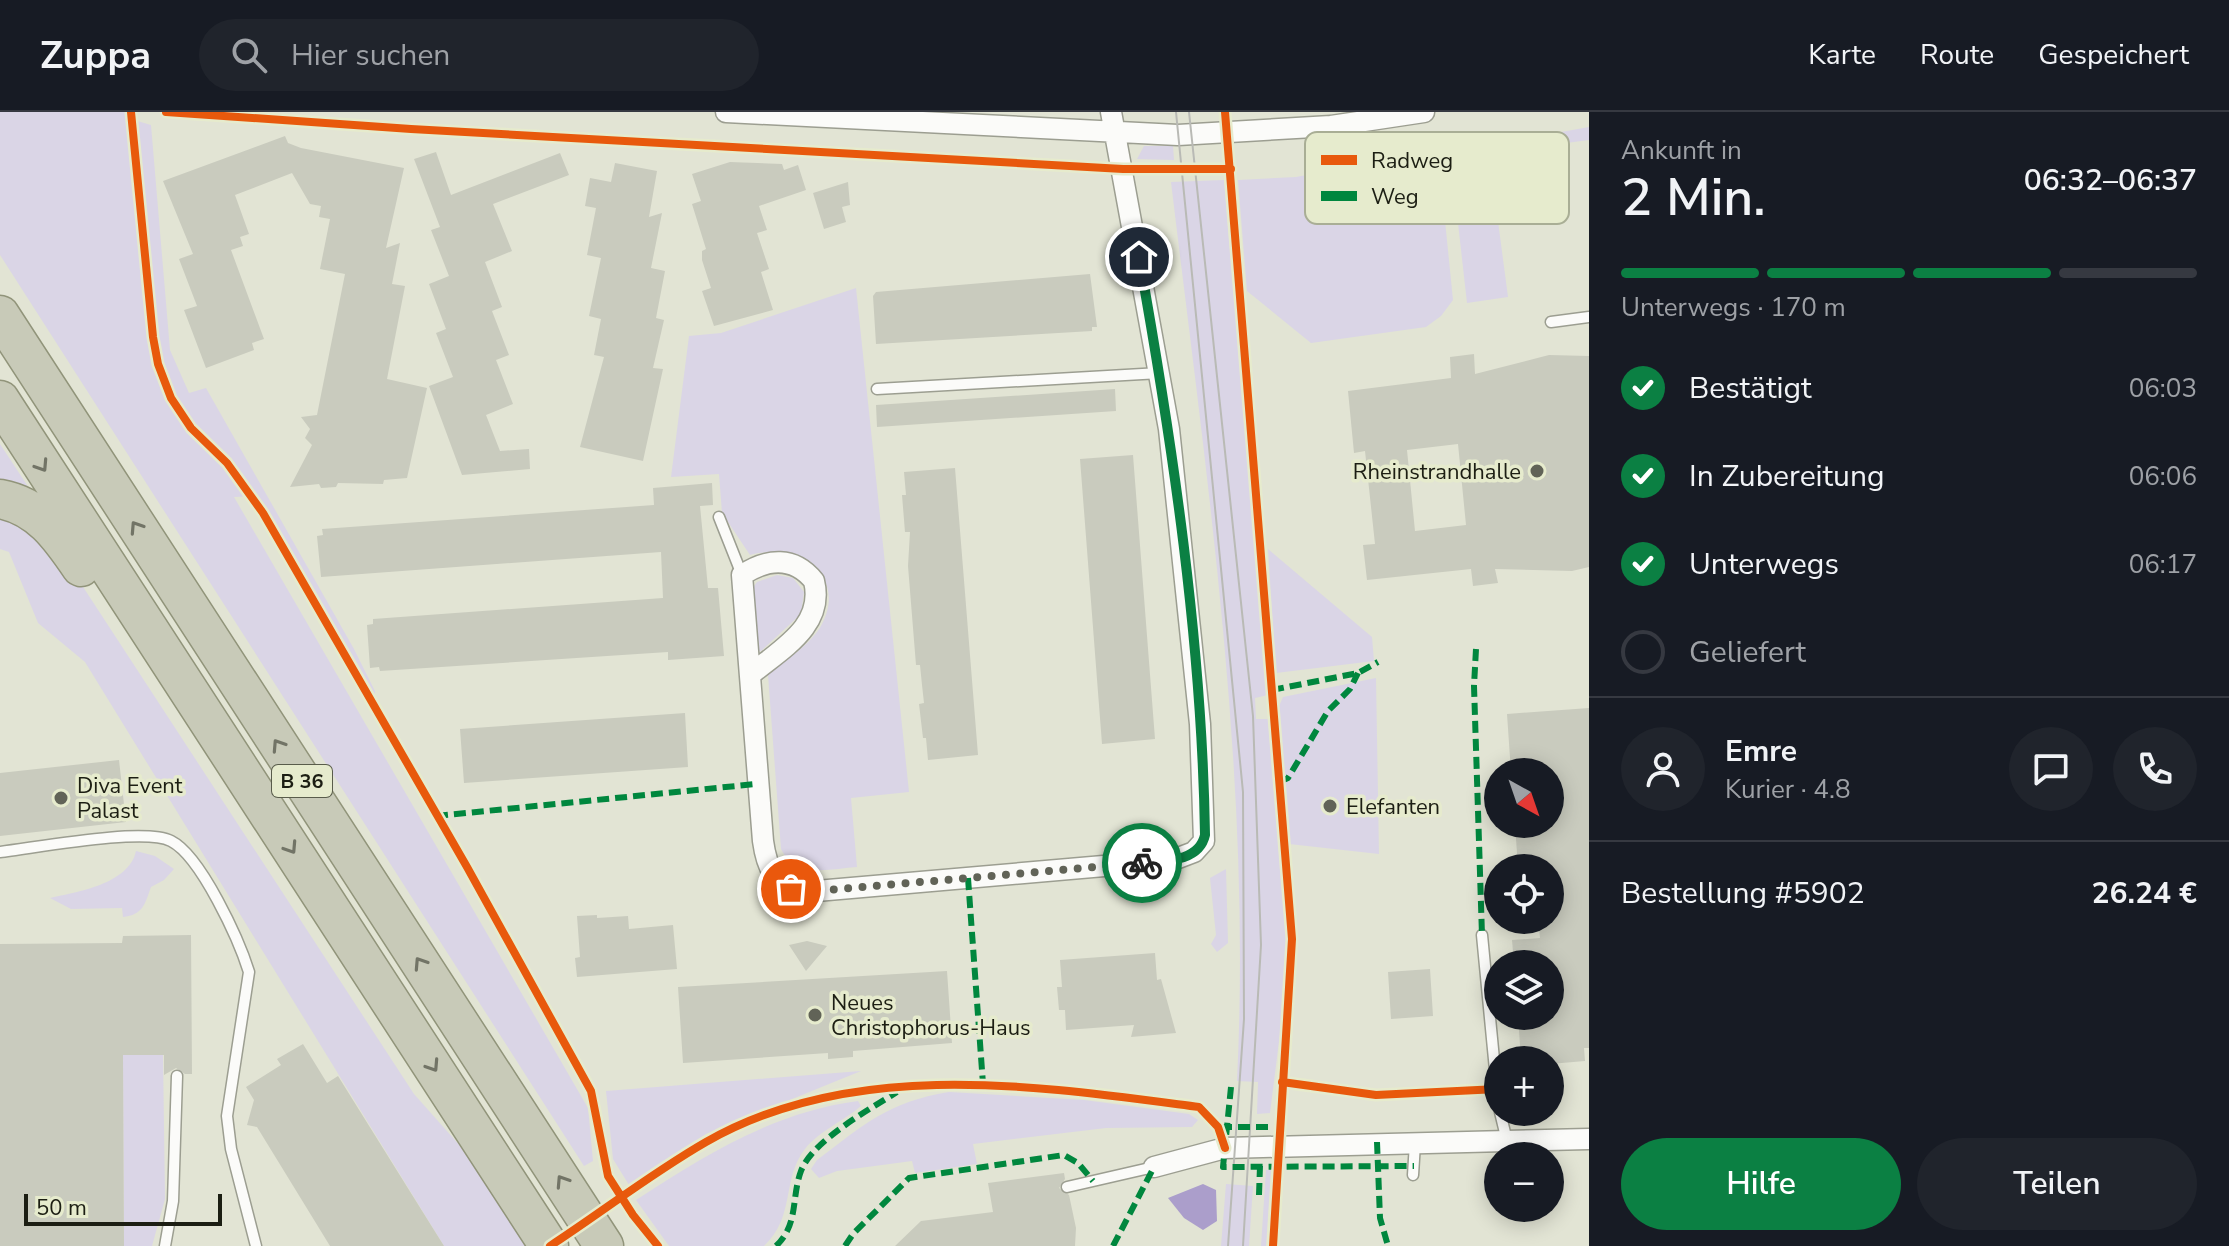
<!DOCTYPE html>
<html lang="de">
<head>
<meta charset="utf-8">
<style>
	body { margin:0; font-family:"Nunito Sans",sans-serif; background:#20242c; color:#f1f3f6; height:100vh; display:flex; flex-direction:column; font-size:30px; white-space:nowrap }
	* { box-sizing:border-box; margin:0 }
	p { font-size:26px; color:#9ea1a6 }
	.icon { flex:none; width:44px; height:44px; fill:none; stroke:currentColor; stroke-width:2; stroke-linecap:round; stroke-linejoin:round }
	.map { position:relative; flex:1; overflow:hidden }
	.panel { display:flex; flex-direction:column; background:#171b24; width:640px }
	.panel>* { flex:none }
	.needle { width:52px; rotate:140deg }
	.controls { position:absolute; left:1484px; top:646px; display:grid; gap:16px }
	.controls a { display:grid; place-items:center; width:80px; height:80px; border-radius:50%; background:#171b24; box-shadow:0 4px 20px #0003; font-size:40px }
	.scale { position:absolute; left:24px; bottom:20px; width:198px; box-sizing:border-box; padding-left:8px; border:4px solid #1c1e13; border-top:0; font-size:22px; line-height:28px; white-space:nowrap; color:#1c1e13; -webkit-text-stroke:6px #e6ebcd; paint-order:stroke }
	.pin { position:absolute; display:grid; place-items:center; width:68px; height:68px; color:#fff; margin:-34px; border:4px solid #fff; border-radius:50%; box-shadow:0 2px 8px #0007 }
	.courier { position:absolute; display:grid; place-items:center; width:80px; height:80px; margin:-40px; border:6px solid #0b8043; border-radius:50%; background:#fff; color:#222; box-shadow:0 2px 10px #0007 }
	.summary em { font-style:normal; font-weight:600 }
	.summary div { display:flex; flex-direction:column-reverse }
	.summary { display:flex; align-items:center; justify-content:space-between; height:136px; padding:0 32px }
	h1 { font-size:52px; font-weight:600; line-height:60px }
	.bar { display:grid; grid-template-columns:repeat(4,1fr); gap:12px 8px; align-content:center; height:96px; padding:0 32px }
	.bar i { height:10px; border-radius:6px; background:#363941 }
	.bar .current { background:#0b8043 }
	.bar p { grid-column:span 4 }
	.line { display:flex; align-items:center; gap:20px; padding:0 32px; border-top:2px solid #363941 }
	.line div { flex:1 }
	.round { display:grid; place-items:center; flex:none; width:84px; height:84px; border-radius:42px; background:#20242c }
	ol { padding:0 32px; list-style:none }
	li { display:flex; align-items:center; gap:24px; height:88px }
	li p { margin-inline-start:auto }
	li .icon { padding:8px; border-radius:50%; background:#0b8043; color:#fff; stroke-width:4 }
	li:last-child { color:#9ea1a6 }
	li i { width:44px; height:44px; border:4px solid #363941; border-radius:50% }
	.button { display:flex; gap:16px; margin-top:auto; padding:16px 32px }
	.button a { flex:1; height:92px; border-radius:48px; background:#0b8043; color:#fff; font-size:32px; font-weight:600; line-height:92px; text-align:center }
	.button a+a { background:#20242c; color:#f1f3f6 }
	header { display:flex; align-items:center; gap:48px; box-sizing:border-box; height:112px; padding:0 40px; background:#171b24; border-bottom:2px solid #363941 }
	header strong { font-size:38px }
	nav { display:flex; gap:44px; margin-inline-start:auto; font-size:28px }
	.search { width:560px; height:72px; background:#20242c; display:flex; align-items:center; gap:20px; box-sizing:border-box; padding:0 28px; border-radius:44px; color:#9ea1a6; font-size:30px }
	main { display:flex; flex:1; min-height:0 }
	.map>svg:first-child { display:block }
	.green { fill:#dad5e6 }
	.water { fill:#ab9ecb }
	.building { fill:#c9cbbe; fill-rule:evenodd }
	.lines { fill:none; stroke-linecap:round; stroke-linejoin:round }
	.lane-casing { stroke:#9c9e91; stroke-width:13 }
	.street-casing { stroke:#9c9e91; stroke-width:23 }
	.highway-casing { stroke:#91947a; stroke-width:41 }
	.lane { stroke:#fbfbf9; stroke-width:10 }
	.street { stroke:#fbfbf9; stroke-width:20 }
	.highway { stroke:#c8cab8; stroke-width:38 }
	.tram { stroke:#b9bab5; stroke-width:2 }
	.quiet { stroke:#00873e; stroke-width:6; stroke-dasharray:12 6; stroke-linecap:butt }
	.cycleway-casing { stroke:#e6ebcd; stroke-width:13 }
	.cycleway { stroke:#e8590c; stroke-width:8 }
	.oneway { stroke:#727466 }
	.done { stroke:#616357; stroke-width:8; stroke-dasharray:0 14.4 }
	.route { stroke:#0b8043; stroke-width:10 }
	.poi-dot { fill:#616357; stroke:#e6ebcd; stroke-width:3 }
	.labels { text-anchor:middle; stroke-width:7; stroke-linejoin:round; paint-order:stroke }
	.shield { fill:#e6ebcd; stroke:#595c4b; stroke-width:2 }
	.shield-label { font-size:20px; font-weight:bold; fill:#1c1e13 }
	.poi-label { font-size:22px; fill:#1c1e13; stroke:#e6ebcd; text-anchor:start }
	.key { fill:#e6ebcd; stroke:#a9ae95; stroke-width:2 }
	.key-label { font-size:22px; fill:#1c1e13 }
</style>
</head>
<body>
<header>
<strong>Zuppa</strong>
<div class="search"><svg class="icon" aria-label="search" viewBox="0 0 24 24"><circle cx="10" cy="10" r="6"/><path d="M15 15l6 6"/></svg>Hier suchen</div>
<nav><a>Karte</a><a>Route</a><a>Gespeichert</a></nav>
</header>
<main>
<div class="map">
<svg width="1589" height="1134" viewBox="0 0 1589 1134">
	<rect width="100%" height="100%" fill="#e2e4d4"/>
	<path class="green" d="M0,0H126L127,6L151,13L170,238L189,281L206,276L354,537L375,579V592L258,384L234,385L588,996L593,1049L584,1054L0,143Z
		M1589,15V28L1489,41L1508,185L1467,191L1450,40Z
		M1144,34H1173L1174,48L1137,47Z
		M1438,39L1453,188L1441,204L1426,215L1311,231L1247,179L1238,68L1296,65Z
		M1224,68L1268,583L1255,586L1256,607H1268L1286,827L1282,905L1270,1001L1257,1002L1258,970L1237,969C1252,668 1207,369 1171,70Z
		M856,176L909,680L851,686L857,755C829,757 796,767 781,737L768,563C785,548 812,532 822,512C848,461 795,431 750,443L722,401L719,362L671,365L689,224L721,221Z
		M0,332L29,376L0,369Z
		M0,397L57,435L414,982L470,1045L527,1134H444L85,550L38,511L9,440L0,437Z
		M1268,437L1372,525L1374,549L1276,561Z
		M777,463L793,466L804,480L801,502L761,539H754L752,477L757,470Z
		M1376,566L1379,742L1289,732L1277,599L1283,585Z
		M136,739L155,744L174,757L164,768L151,775C145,792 143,803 123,805L122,796L71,797L50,786C77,780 129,772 136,739Z
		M1226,757L1228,831L1217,840L1211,832L1216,823L1210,766Z
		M123,943H163L165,1087L152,1134H124Z
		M861,959L706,1022L629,1073L613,1047L606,979Z
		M949,980L1084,988L1189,1002L1198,1008L1192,1015L1106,1016L973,1032L977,1052L915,1061L912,1049L837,1059L819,1066L811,1057L817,1048C865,1012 888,990 949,980Z
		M858,989L861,994C845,1008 818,1020 805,1037C781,1068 796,1104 764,1134H669L636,1088C705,1043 774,1000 858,989Z
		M1266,1058H1271L1266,1134H1261Z
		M1226,1072L1253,1074L1249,1134H1221Z"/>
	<path class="water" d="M1203,1072L1216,1078L1217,1109L1203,1118L1184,1106L1168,1086Z"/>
	<path class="building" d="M285,24L288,31L301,36L404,56L386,136L400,131L392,172L405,174L387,267L427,276L407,366L384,368L383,372L338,371L336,375L321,376L319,372L290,375L312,333L305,326L310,317L301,305L317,303L345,162L320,157L330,107L319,105L321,94L310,92L292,61L235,83L249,122L240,125L243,134L231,138L264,227L252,231L254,238L206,256L184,198L197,194L179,147L193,142L163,69Z
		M436,40L451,83L560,41L569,63L493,92L512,139L485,150L502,195L492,199L509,243L496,248L513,292L486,303L500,339L529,337L530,357L462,363L429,274L453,265L436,221L446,217L429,172L449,164L431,118L440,115L414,47Z
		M730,50L782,52L784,58L798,53L806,78L759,94L767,118L757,121L769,157L761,160L773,198L714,214L702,179L711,176L702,148V139L706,137L692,92L701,89L692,62Z
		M615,51L657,59L649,105L662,101L651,156L665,159L656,206L664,208L653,256L663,257L643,349L580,335L604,245L594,243L601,207L589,204L601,146L587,143L596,96L585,94L590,66L611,70Z
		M848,70L850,93L842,95L846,110L824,117L813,81Z
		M1090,162L1097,215H1092V219L876,232L873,184L876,180Z
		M1474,242L1475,262L1549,243L1589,244V455L1572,459L1495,457L1498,471L1473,474L1471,457L1367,468L1363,433L1375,432L1365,339L1354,341L1348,279L1451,266L1450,245ZM1458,332L1466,413L1415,419L1407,338Z
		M1115,277L1116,299L877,315L876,293Z
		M1133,343L1155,627L1102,632L1080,347Z
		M955,356L978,643L928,648L926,626H923L919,592L924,591L922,573L920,553H916L908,454L910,420H905L902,383H906L904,360Z
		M712,371L713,393L700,394L708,476H718L724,544L668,548V540L380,559L379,555L370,556L367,513L373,512V507L663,486L661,440L321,465L317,424L323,423L322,417L654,393L653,376Z
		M1589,596V936H1584L1585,949L1550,952V948H1521L1518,904H1550V852H1514L1512,828L1540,826L1538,808H1550V756H1518L1515,712H1550V660H1511L1507,602Z
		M685,601L688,655L464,671L460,617Z
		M119,648L126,710L0,724V661Z
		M597,803V806L628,804L629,817L673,813L677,857L577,865L575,846L580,845L577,804Z
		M191,823L192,962H185L176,956L164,963V943H123L124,1134H0V832L122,831L123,824Z
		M807,829L827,834L806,859L789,833Z
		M1155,841L1157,868L1161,867L1176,921L1131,925L1134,913L1066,918L1065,898H1059L1057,875H1062L1060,848Z
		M1430,857L1433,904L1391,907L1388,860Z
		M947,859L952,931L853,939V945L828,947V941L683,951L678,875Z
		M303,932L327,971L338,964L444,1134H330L257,1015L247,1013L254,988L246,975L281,953L277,947Z
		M1064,1061L1065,1067L1059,1076L1069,1083L1076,1116L1075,1134H895L921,1109L993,1100L988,1071Z"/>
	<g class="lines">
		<defs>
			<path id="lane" d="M1551,210L1589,205
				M877,277L1160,261
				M719,405L742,463
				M0,740C35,736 144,715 171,729C201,744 239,828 249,860L227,1004L231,1037L256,1134
				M1482,823L1498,989
				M1500,1000L1507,1029
				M1413,1063L1415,1031
				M1067,1075L1154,1055
				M165,1134L173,1089L177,964"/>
			<path id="street" d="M726,0L1178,23L1331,14L1424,0
				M750,563C781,537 825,514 814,469C794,444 768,446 742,463L763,729C767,758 775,773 805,780L1173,748L1194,740L1204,729L1200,612L1169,317L1111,0
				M1154,1055L1225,1036L1589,1027"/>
			<path id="highway" d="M0,203L604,1134
				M0,288L549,1134
				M0,387C39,394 60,424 81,455"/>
		</defs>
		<use href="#lane" class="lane-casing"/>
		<use href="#street" class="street-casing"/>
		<use href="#highway" class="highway-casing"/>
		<use href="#lane" class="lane"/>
		<use href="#street" class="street"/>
		<use href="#highway" class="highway"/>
		<path class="tram" d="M1176,0L1243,680L1244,907L1228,1134
			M1189,0L1253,604L1261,833L1243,1134"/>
		<path class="quiet" d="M1476,537L1474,574L1482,823
			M1272,578L1358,561L1378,550
			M1279,670L1288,666L1328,599L1350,577L1358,561
			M436,704L756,672
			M968,766L983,972
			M1231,975L1223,1055L1414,1054
			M1220,1015H1280
			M1377,1030L1380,1106L1388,1134
			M1259,1083L1260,1054
			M776,1134C799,1112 791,1086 801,1059C812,1029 870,997 897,980
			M845,1134L853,1122L909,1066L1064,1043L1078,1051L1093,1069
			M1113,1134L1154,1055"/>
		<defs>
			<path id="cycleway" d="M131,0L153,225L158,252L171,286L191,316L227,351L263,401L467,755L591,979L608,1064L633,1103L658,1134
				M166,0L411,17L1123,57H1231
				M1225,0L1292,827L1273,1134
				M1282,970L1376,983L1498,977
				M550,1134C602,1100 652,1061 706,1030C854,945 1038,974 1199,995L1218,1015L1225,1036"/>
		</defs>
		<use href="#cycleway" class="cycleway-casing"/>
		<use href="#cycleway" class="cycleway"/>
	</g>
	<defs><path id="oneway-chevron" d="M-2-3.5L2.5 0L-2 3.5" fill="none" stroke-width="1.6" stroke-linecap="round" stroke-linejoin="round" transform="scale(2)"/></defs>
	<g class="oneway">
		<use href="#oneway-chevron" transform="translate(42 354) rotate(57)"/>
		<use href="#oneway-chevron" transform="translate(136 415) rotate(-123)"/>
		<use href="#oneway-chevron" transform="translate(278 633) rotate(-123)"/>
		<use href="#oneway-chevron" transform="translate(291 736) rotate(57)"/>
		<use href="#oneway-chevron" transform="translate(420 851) rotate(-123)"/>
		<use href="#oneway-chevron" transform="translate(433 954) rotate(57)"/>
		<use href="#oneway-chevron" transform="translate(562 1069) rotate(-123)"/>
	</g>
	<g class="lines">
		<path class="done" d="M791,777L805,780L1142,751"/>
		<path class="route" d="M1139,145C1173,335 1202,530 1205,723C1199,750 1165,749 1142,751"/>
	</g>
	<g class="poi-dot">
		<circle cx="1537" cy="359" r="8"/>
		<circle cx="61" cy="686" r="8"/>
		<circle cx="1330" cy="694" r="8"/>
		<circle cx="815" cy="903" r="8"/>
	</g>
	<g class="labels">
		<rect class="shield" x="272" y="653" width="60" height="32" rx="6"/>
		<g class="shield-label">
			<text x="302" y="676">B 36</text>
		</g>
		<g class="poi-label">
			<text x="1521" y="367" text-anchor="end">Rheinstrandhalle</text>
			<text x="77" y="681">Diva Event<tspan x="77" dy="25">Palast</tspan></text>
			<text x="1346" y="702">Elefanten</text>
			<text x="831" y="898">Neues<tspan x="831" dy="25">Christophorus-Haus</tspan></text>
		</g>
	</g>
	<rect x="1305" y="20" width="264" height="92" rx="12" class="key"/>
	<rect x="1321" y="43" width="36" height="10" fill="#e8590c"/>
	<rect x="1321" y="79" width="36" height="10" fill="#00873e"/>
	<g class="key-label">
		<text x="1371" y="56">Radweg</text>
		<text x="1371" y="92">Weg</text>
	</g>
</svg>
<div class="controls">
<a><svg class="needle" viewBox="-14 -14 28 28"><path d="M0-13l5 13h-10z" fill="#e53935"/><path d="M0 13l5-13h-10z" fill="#9ea1a6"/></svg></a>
<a><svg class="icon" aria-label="locate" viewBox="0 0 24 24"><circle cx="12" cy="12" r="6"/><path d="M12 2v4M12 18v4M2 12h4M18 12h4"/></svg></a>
<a><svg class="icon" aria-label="layers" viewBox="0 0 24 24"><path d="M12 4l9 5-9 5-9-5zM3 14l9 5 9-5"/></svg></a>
<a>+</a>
<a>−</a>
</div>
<div class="scale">50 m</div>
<div class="pin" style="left:791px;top:777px;background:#ea580c"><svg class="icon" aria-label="bag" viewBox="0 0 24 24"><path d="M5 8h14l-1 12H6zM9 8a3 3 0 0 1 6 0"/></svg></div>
<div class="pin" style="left:1139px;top:145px;background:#1f2937"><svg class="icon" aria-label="home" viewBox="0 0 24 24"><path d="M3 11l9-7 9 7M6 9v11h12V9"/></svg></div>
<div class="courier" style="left:1142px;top:751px"><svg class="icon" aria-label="bike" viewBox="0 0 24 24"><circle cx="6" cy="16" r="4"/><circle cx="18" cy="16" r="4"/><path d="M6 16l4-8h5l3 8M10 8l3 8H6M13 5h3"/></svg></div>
</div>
<section class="panel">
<div class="summary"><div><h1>2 Min.</h1><p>Ankunft in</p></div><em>06:32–06:37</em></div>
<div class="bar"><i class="current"></i><i class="current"></i><i class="current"></i><i></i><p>Unterwegs · 170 m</p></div>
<ol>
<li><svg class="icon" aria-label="check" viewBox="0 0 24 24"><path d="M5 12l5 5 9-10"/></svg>Bestätigt<p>06:03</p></li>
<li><svg class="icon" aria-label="check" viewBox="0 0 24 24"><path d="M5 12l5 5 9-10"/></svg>In Zubereitung<p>06:06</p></li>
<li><svg class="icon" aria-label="check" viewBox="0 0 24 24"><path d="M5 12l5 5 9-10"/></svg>Unterwegs<p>06:17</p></li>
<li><i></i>Geliefert</li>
</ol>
<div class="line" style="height:144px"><a class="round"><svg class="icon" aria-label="person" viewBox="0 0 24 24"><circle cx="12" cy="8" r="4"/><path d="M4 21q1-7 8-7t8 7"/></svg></a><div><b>Emre</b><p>Kurier · 4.8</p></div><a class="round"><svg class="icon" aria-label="chat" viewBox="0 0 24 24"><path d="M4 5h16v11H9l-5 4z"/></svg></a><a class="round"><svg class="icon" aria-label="phone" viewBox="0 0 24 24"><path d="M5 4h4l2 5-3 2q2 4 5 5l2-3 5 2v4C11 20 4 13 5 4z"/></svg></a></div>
<div class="line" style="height:104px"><div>Bestellung #5902</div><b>26.24 €</b></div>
<div class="button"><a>Hilfe</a><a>Teilen</a></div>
</section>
</main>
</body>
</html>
